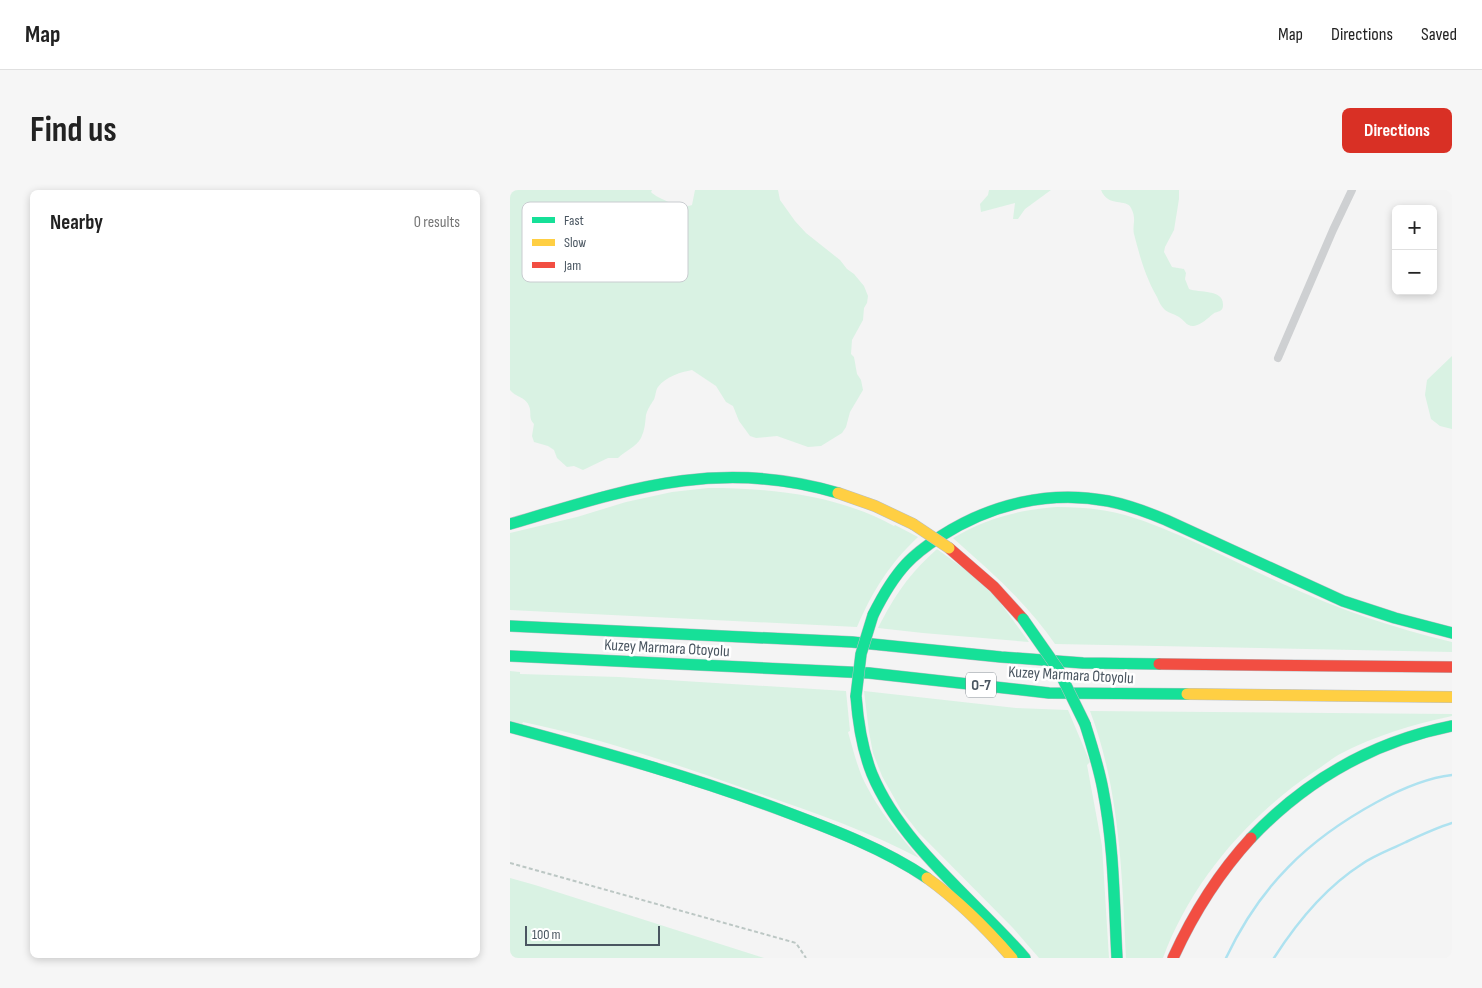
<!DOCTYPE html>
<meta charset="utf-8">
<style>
:root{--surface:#fff;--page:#f6f6f6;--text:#222;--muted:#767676;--line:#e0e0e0;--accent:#d93025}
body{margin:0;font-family:"Sofia Sans Condensed",sans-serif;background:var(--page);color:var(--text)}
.controls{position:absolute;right:15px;top:15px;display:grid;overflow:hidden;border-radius:8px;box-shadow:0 2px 8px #0003}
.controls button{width:45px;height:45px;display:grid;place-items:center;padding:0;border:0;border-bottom:1px solid var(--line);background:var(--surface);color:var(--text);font:25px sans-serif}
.scale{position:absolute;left:15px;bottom:12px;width:135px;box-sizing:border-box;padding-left:5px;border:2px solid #4a5661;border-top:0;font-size:14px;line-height:18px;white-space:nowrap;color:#4a5661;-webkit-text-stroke:4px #fff;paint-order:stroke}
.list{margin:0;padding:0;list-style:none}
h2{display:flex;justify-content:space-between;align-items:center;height:65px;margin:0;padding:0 20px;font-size:21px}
h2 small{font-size:16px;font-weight:400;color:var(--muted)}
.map{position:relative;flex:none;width:942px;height:768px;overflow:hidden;border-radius:8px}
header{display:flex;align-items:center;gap:30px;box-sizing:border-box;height:70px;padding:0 25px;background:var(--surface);border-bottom:1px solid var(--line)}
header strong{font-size:24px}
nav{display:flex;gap:28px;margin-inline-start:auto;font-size:18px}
.intro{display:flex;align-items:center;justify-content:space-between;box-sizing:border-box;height:120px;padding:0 30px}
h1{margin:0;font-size:35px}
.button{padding:12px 22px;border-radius:8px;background:var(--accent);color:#fff;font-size:18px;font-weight:700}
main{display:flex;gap:30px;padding:0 30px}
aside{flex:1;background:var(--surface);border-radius:8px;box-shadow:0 2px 8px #0003}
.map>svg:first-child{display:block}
.green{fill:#d9f2e3}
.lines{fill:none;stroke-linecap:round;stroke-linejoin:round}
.stream{stroke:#aee2f0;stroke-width:2.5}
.fast-casing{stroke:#b9bec3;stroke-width:12}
.slow-casing{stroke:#b9bec3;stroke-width:12}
.jam-casing{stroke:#b9bec3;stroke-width:12}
.path{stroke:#bcc7c4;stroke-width:2;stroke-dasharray:4 2.5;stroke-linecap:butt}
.street{stroke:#ced0d2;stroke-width:8}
.fast{stroke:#16e098;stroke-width:11}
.slow{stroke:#ffcf43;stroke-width:11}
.jam{stroke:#f24e42;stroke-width:11}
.fast-bridge-casing{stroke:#b9bec3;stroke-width:12;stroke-linecap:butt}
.slow-bridge-casing{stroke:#b9bec3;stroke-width:12;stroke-linecap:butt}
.fast-bridge{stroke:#16e098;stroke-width:11}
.slow-bridge{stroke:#ffcf43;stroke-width:11}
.labels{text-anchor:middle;stroke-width:5;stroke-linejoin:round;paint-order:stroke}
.shield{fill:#fff;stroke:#808990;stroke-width:1}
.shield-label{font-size:15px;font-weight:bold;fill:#4a5661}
.street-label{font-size:16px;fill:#4a5661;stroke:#fff}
.key{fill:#fff;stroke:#c9ccd0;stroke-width:1}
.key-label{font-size:14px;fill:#4a5661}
</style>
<header>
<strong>Map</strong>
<nav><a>Map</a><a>Directions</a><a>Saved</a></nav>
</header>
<div class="intro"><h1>Find us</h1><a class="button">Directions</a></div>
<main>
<aside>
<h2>Nearby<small>0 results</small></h2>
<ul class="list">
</ul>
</aside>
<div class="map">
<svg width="942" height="768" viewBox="0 0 942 768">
<rect width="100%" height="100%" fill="#f4f4f4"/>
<path class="green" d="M0,0H142L141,2C148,9 173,19 182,15L185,0H268L270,10L285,31L296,43L330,70L337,79L344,84L354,96L358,106L357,113L354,118L353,130L342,150L341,164L344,167L347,184L351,190L353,200L340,222L336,237L332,243L311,256L298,257L267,246L246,248L240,246L229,231L223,216L216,212L206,196L182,180C171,182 155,187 148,197C145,201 146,207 143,211C140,216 137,220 136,225C135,234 135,239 131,248C126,257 115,261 108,268H98L73,280L64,276L57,277L47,268L44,260L38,256L24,252L22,246L24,234C18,228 22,223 19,216C16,207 5,207 0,200Z
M479,0H541L515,19L508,29H503L505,13L471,22L470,14L478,5Z
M591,0H669V9L664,40L655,57L654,62L662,77L674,79L676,83L675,89L679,99C689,103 713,99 713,114C713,117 713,119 710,121C708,122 705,122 703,124C698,128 691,135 684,136C677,137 674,130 669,127C664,124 659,123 655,120C651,116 649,112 647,107C635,86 630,67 624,44C622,35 627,29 621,18C617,8 598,18 591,0Z
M942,166V239L930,236L921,229L915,205L917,190Z
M198,298C261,298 328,305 384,336L385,335L408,347C380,373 362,402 347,437L0,420V343L67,327L116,312L162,302Z
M547,317C570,317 593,319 615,325C669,341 722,371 773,394C829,419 882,438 942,452V462L545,454C517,413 480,381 443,348C477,328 508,320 547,317Z
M427,359L457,381L486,407L519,452L413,443L368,438C385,405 399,384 427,359Z
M0,481L10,482V484L109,487L336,501L340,541L338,542C343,559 347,577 355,593C369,621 389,645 409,668C354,639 295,619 236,599C163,573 89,548 13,532L12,534L0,531Z
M354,501L506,518L558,520L580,572L577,575L592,656L599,768H529L503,738L409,643L391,620L372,586L363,563L359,542Z
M580,521L942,524V526C904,534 864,546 830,564C821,569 813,576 805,581C738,626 681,692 653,768H616C612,685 610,600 580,521Z
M0,688L25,695L254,768H0Z"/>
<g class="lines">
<path class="stream" d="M716,768C750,696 797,650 867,612C889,600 916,588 942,585
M764,768C787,732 816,697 852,674C865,665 882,659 896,652C911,645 926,638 942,633"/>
<defs>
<path id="fast" d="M0,334C115,300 208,267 328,303
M363,425C372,407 382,389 396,374C406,363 419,354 431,346C481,314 539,300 598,311C618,315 637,322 656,330L833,411L885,428L942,443
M0,436L342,452L491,467L573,473L649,474
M0,466L359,483L539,503L677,504
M346,506C348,533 352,559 362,584C392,656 465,710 515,768
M575,534C582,556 589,578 593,600C604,656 604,712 607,768
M0,537C93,562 186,588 276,622C324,640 374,659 417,688
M741,648C797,589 862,552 942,536"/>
<path id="slow" d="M328,303L365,316L403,334
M677,504L942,507
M417,688C449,711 476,738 502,768"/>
<path id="jam" d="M439,358L484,397L513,429
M649,474L942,477
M663,768C683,724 708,684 741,648"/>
</defs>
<use href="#fast" class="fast-casing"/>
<use href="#slow" class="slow-casing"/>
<use href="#jam" class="jam-casing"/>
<path class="path" d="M0,673L286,753L296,768"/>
<path class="street" d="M768,168L823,40L842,0"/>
<use href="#fast" class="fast"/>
<use href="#slow" class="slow"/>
<use href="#jam" class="jam"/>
<defs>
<path id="fast-bridge" d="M513,429L548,479L575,534
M346,506L351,464L363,425"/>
<path id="slow-bridge" d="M403,334L439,358"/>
</defs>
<use href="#fast-bridge" class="fast-bridge-casing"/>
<use href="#slow-bridge" class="slow-bridge-casing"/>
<use href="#fast-bridge" class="fast-bridge"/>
<use href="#slow-bridge" class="slow-bridge"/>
</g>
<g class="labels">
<rect class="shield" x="456" y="482.5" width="30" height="25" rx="4"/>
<g class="shield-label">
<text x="471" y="500">O-7</text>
</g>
<g class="street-label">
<text transform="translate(157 457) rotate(3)" y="6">Kuzey Marmara Otoyolu</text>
<text transform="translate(561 484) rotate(3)" y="6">Kuzey Marmara Otoyolu</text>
</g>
</g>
<rect x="12" y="12" width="166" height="80" rx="8" class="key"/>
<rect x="22" y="27" width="23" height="6" fill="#16e098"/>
<rect x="22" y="49" width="23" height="7" fill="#ffcf43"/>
<rect x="22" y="72" width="23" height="6" fill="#f24e42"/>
<g class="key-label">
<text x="54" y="35">Fast</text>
<text x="54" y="57">Slow</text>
<text x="54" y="80">Jam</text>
</g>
</svg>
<div class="controls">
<button>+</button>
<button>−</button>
</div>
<div class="scale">100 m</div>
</div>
</main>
